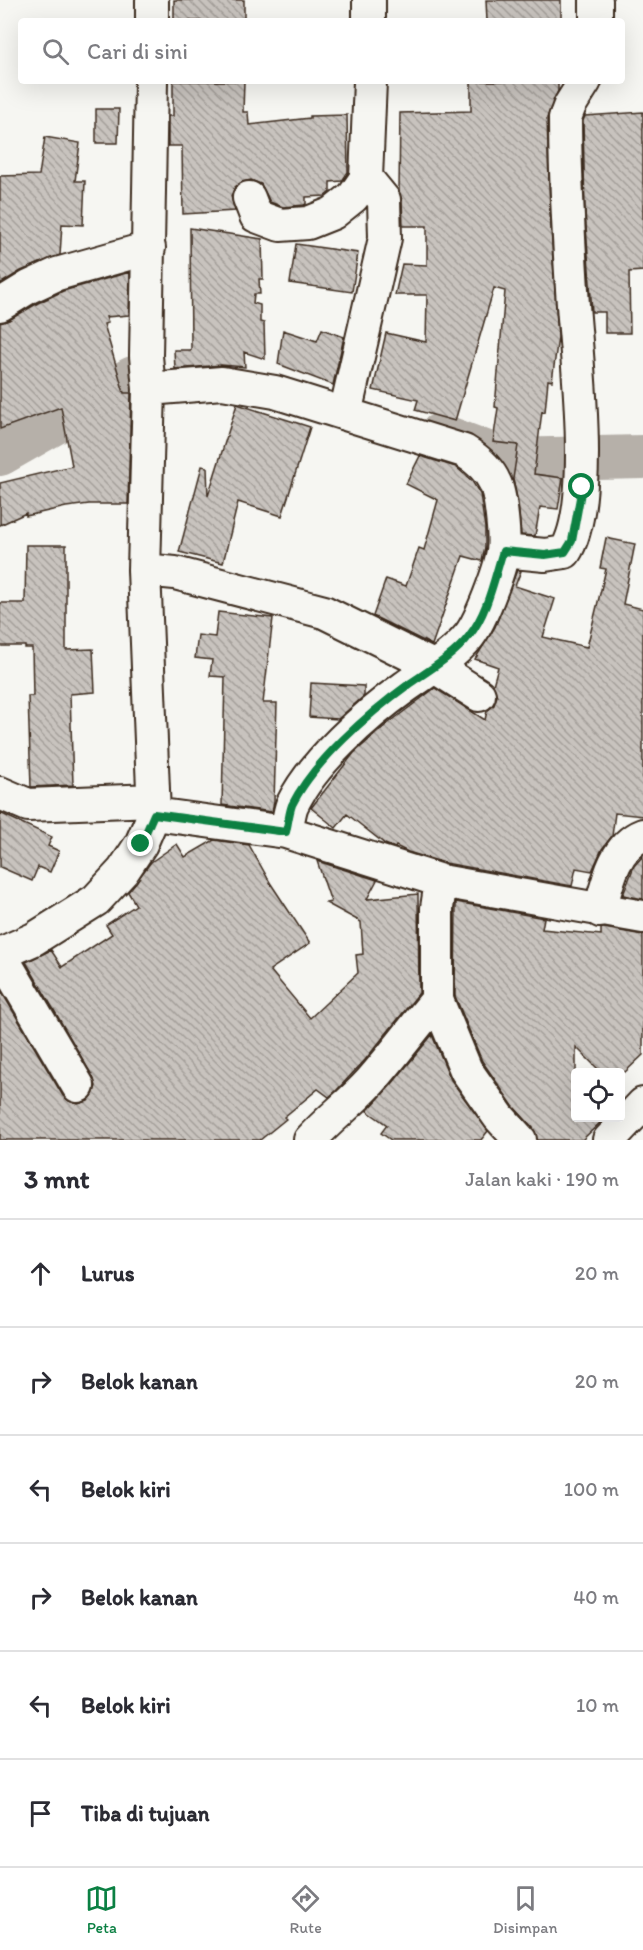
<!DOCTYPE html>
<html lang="id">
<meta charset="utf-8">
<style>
:root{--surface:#fff;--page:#f2f2f3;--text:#2b2b33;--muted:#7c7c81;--line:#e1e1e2;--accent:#0b8043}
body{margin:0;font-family:Itim,sans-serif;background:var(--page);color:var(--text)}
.controls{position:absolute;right:18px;bottom:18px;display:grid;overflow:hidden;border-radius:6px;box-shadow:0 6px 24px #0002}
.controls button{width:54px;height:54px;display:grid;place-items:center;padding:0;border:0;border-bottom:2px solid var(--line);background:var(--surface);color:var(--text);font:30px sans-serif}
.stop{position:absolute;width:18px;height:18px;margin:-14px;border:4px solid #0b8043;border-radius:50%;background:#fff}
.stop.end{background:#0b8043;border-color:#fff;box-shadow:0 2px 6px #0008}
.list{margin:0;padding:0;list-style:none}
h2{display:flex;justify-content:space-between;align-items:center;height:78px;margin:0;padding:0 24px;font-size:26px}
h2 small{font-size:20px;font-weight:400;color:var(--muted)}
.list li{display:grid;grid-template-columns:39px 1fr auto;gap:18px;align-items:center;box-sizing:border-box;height:108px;padding:0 24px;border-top:2px solid var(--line)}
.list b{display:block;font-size:22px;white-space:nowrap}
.list em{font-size:20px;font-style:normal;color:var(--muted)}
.icon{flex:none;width:33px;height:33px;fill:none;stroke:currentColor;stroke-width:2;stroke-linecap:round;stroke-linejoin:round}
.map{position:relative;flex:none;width:643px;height:1140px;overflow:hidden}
.search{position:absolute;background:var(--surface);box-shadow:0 6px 24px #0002;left:18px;right:18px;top:18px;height:66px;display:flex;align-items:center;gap:15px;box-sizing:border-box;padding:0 21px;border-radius:6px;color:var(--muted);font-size:22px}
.sheet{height:726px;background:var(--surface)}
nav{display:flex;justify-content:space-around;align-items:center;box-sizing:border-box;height:84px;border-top:2px solid var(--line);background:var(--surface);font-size:16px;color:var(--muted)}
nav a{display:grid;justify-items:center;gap:3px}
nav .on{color:var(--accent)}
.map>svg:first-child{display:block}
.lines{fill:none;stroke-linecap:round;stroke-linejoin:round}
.river{stroke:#b6b0a9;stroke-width:44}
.building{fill:url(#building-back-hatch);stroke:#3b2a1e;stroke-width:1.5}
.minor-casing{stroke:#3b2a1e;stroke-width:36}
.minor{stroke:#f6f6f2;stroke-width:32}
.route{stroke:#0b8043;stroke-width:8}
</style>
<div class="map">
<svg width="643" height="1140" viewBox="0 0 643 1140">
<defs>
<pattern id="building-back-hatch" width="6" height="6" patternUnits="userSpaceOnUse" patternTransform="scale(1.5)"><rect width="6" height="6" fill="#c8c3be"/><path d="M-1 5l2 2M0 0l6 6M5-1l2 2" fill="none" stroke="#a49f9a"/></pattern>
</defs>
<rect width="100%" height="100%" fill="#f6f6f2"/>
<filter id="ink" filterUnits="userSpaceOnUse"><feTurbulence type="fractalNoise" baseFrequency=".0167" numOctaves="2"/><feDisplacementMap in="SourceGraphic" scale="12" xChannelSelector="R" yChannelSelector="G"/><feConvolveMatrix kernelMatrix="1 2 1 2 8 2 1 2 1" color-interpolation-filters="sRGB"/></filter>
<g filter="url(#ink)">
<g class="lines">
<path class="river" d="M440,435L506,460L643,457
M0,454L133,378"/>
</g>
<path class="building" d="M174,0H244V21H174Z
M486,0H561V21H487Z
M173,81H244L243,112H248L249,125L310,118V116L347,115L348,172L342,181L330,182V192L325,196L306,197V204L304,205L283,207L270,202L261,184L251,180L242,182L235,187L231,196L235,211L183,214L182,146H168V116H173Z
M471,81H558V91L547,118L550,212L558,337L552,381L548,380L545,412L542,411L534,474L563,478L558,509L540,507L535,536L521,535L518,503L513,479L518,445L493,442L498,408L495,407L505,291L494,288L455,421L415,410L418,400L373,390L386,333L426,342L427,295H395L402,264L427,265V226H403L402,200L399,192L400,113L471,111Z
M96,109H119L118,143H96Z
M643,112V271L629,272L630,333H605V312H592L585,211L583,121L585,116Z
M45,137L80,143L75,181H85L83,225L62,224L60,255L21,271L0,284V176L39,175Z
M190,228L262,239L263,279H259L260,294H254L253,303L260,305V322L264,323L265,359L244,352L245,367L221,365L175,369L174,350H191Z
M296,244L358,253L352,292L290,283Z
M130,272L129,315L106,317L108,323L104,324L124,393H131L128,504H89L66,507L26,516V513L0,525V483L72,466L61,407L0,429V323L9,320L38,303L63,291Z
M322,329L344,337L333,385L278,364L283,330L317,341Z
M237,404L310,427L282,516L238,502L223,563L179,552L202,466L207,467L208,496Z
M420,456L456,467L472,481L480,494L485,528V548L482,561L463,556L432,645L373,616L386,579L406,586L419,548L424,550L438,500L406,484Z
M606,538L635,544L623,604L643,609V816L615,813L612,836L602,849L592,871L576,868L572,886L445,863L408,852L396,846L395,848L385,844L347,814L336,828L311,808L354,753L386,725L435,688L485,720L487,711L494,705L497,696L493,685L498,667L475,659L495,627L517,570L521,571L515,586L555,599L543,637L587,647L606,569L600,568Z
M26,545H66V650L93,649L95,692L70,694L73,785L31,787L28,696H33L32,648H25V646H0V603H25Z
M218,612L273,618L263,703H277L274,801L272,812L222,805L225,677L210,676L212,660L195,658L198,635L215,637Z
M311,683L364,686V696L338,719L309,717Z
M0,813L52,837L48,846L59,851L50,872L38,867L32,881L0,867Z
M214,840L249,845L271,884L310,943L270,970L310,1018L358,973L356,955L363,954L361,922L326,903L331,902L317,861L377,880L367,899L418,894L419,993L365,1060L336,1091L329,1097L318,1089L284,1117L286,1119L260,1140H0V989L63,1096L69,1101L78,1104L88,1101L93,1095L96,1086L93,1077L26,962L51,950L62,967L112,934L106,925L136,905L128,892L151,862L177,844L185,857Z
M643,856V899L623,895L634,866Z
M456,902L544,918L542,929L601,935V928H604L643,935V1055L625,1072H601L576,1047V1118H605L582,1140H537L533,1128L513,1106L482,1061L455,996Z
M432,1035L451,1080L488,1131L481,1140H391L381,1133L387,1125L367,1111L392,1084Z"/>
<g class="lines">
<defs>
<path id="minor" d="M369,0V21
M596,0V21
M152,21V0
M249,198L256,216L280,225L308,223L333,213L353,197L366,178L370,81
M0,305L29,287L57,274L149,248
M149,389L222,383L275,392L464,451C477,459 489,469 495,483C501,495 505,538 503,551C500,570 481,621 469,636C453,656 426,672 405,687C367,714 312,763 292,805C289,813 288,824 286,832
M345,414L385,238L384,200L366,178
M503,551L545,555L565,552C595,506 577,362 573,305C569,243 565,180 565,118L570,105L585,81
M144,570L175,573L324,612L435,667L479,695
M0,793L28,805L153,800
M154,814L286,832L441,881L437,908V1000L466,1070L499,1117L520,1140
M441,881L643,917
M600,911C607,884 614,846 643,835
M78,1086L0,954L34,939L96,900L123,871L141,844L154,814L144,570L149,389L146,356L151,81
M310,1140C329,1119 351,1103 370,1082C393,1056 414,1027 437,1000
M609,1140L643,1104"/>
</defs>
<use href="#minor" class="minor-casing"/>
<use href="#minor" class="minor"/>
</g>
</g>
<g class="lines" filter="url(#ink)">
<path class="route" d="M141,844L154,814L286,832C288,824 289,813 292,805C314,761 369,713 409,684C428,671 455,655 469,636C488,612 494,579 503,551L545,555L565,552L572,541L582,487"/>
</g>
</svg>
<div class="controls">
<button><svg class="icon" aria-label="locate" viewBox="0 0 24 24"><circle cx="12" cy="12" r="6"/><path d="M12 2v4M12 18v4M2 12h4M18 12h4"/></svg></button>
</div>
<div class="stop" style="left:582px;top:487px"></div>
<div class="stop end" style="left:141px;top:844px"></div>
<div class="search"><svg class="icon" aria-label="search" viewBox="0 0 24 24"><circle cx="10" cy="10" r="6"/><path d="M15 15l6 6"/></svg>Cari di sini</div>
</div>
<section class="sheet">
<h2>3 mnt<small>Jalan kaki · 190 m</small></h2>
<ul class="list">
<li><svg class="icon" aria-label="ahead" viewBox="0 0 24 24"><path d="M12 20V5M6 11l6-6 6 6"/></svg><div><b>Lurus</b></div><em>20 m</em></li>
<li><svg class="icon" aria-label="right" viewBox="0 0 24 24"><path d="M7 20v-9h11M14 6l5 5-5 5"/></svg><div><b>Belok kanan</b></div><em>20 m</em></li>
<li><svg class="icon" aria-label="left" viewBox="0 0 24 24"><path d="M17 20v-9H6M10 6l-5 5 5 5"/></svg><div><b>Belok kiri</b></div><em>100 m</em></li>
<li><svg class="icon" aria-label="right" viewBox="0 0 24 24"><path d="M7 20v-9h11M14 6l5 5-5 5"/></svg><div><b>Belok kanan</b></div><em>40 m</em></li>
<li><svg class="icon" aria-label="left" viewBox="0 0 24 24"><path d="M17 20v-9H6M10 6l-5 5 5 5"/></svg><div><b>Belok kiri</b></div><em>10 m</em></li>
<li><svg class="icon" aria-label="arrive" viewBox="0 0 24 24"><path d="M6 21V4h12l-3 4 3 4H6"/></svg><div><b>Tiba di tujuan</b></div></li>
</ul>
</section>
<nav>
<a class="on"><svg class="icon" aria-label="map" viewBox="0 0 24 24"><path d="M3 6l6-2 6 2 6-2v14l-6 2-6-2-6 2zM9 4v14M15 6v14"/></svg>Peta</a>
<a><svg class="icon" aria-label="directions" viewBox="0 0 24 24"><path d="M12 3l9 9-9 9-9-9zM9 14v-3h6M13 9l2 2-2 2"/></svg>Rute</a>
<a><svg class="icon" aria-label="saved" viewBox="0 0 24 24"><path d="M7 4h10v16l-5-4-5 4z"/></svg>Disimpan</a>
</nav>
